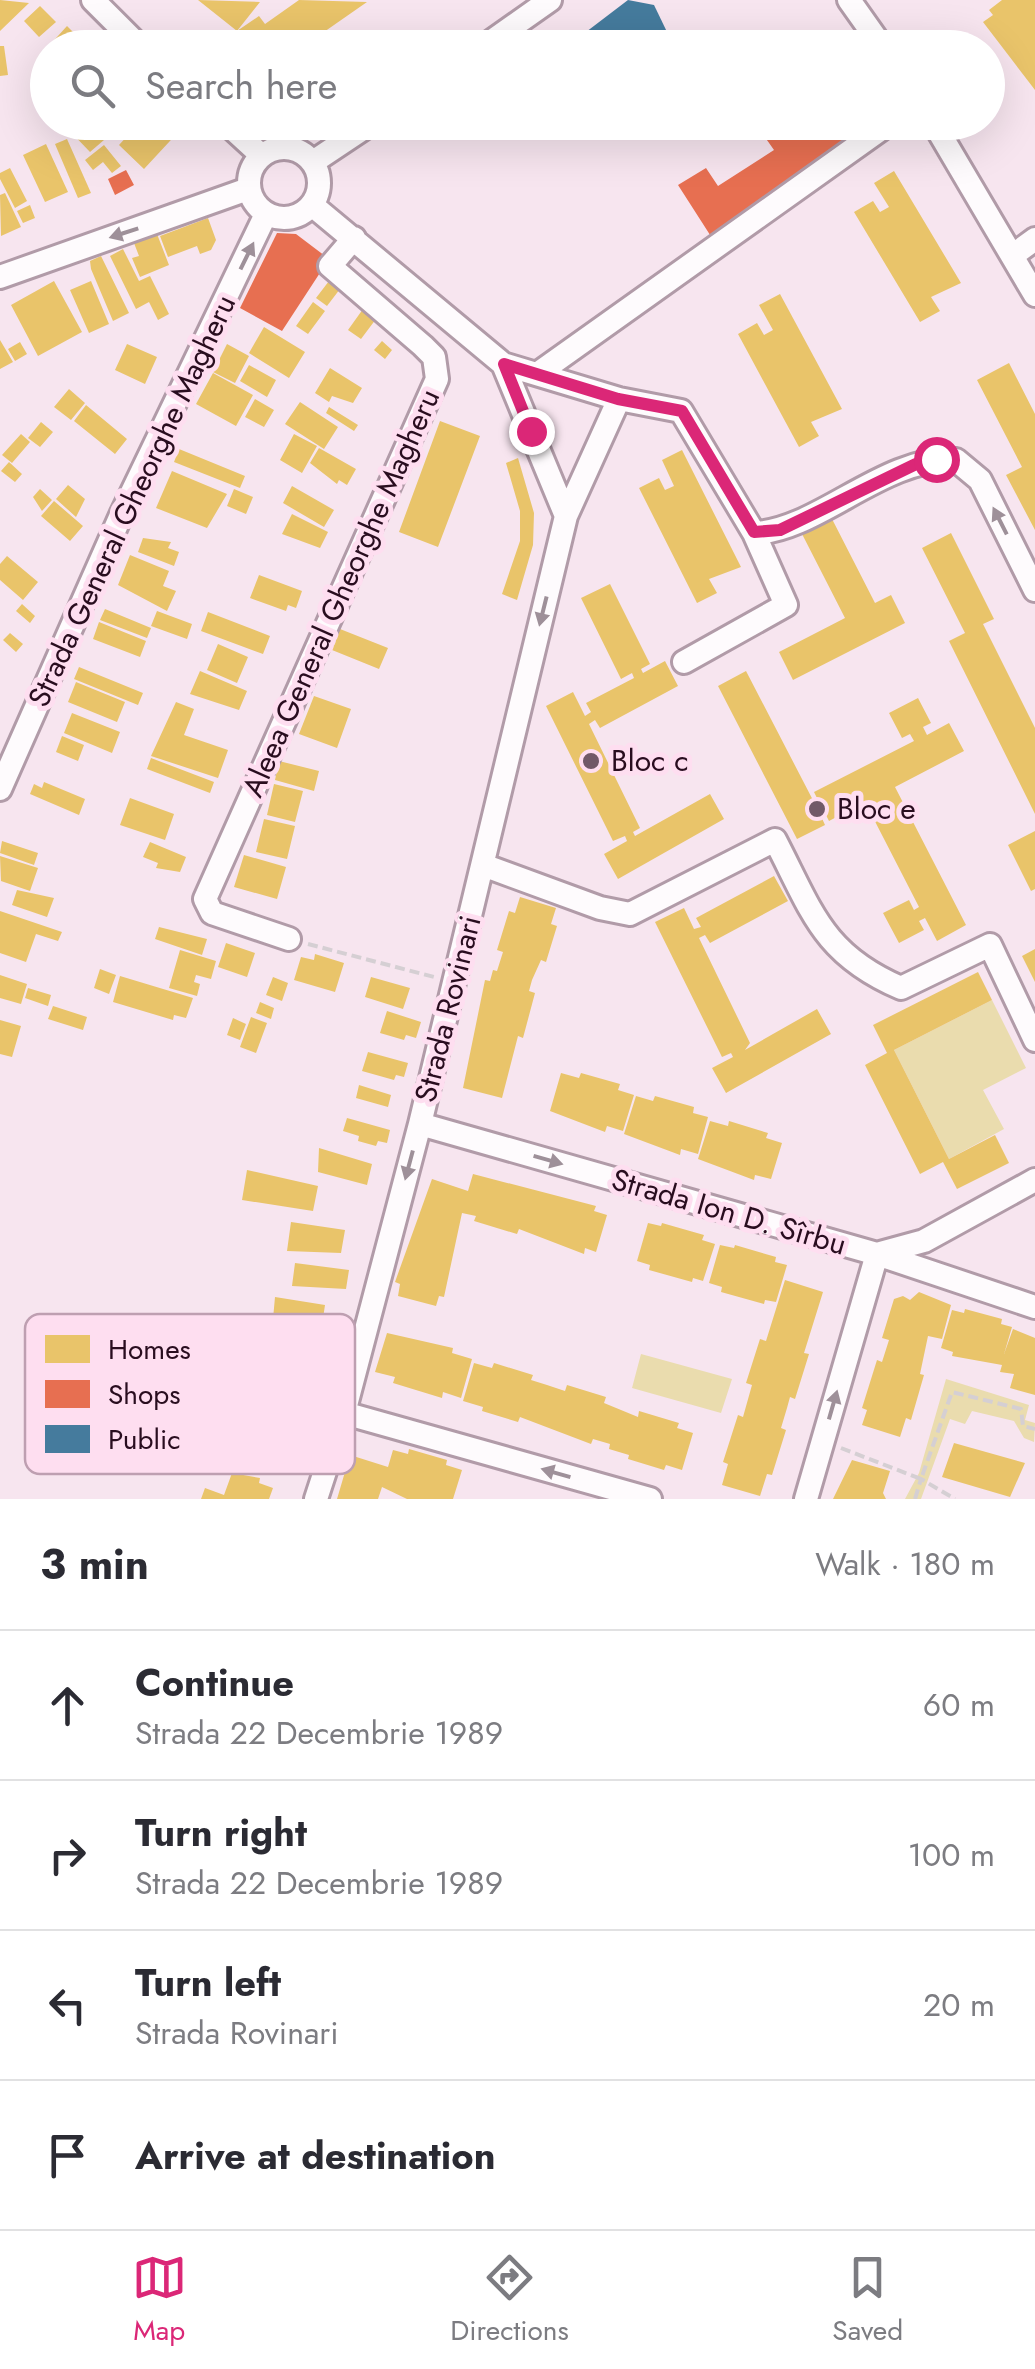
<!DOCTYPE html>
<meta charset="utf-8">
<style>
:root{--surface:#fff;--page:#f2f2f3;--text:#2b2b33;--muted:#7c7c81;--line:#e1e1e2;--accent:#db2777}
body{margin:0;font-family:Jost,sans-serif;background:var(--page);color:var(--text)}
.stop{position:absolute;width:30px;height:30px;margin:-22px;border:8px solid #db2777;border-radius:50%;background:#fff}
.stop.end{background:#db2777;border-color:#fff;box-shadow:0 2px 10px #0008}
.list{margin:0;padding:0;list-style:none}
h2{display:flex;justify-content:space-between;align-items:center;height:130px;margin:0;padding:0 40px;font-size:42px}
h2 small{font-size:32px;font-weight:400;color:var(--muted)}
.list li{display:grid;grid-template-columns:65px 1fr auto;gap:30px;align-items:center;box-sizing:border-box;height:150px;padding:0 40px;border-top:2px solid var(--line)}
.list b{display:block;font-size:38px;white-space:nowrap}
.list p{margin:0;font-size:32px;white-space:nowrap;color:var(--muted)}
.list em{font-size:32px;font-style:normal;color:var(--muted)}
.icon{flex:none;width:55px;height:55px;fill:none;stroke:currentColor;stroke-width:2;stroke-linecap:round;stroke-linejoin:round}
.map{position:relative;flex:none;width:1035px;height:1499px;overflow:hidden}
.search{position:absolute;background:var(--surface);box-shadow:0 10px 40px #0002;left:30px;right:30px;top:30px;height:110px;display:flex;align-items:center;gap:25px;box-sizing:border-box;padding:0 35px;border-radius:55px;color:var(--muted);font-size:38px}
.sheet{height:730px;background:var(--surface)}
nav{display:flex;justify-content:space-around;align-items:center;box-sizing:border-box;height:140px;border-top:2px solid var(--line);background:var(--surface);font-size:28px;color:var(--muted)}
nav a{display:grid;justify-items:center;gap:5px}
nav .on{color:var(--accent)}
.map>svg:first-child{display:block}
.green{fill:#eadcae}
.homes{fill:#e9c46a}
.shops{fill:#e76f51}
.public{fill:#457b9d}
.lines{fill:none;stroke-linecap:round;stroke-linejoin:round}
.minor-casing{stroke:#b19ba8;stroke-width:28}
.path{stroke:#d5cfd3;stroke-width:4;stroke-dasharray:10 5;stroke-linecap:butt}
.minor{stroke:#fefbfd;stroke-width:22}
.oneway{fill:#9e9099}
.route{stroke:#db2777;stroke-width:12}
.poi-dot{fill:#715968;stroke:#fedef0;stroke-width:4}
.labels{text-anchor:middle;stroke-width:10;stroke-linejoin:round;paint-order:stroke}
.street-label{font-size:30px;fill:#290d1f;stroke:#fedef0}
.poi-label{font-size:30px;fill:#290d1f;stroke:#fedef0;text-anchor:start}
.key{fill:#fedef0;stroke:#be9fb1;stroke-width:2.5}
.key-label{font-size:28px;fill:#290d1f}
</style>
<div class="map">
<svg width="1035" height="1499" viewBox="0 0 1035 1499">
<rect width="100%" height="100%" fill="#f7e5ef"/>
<path class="green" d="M992,1000L1026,1068L983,1090L1004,1129L949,1159L894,1050Z
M641,1354L732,1379L721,1413L632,1388Z
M946,1379L1029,1405L1025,1420L1035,1423L1034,1442L1024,1438L1014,1421L972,1411L965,1424L950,1419L921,1499H905L919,1473Z"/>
<path class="homes" d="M0,0L29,3L0,31Z
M198,0L260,2L237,31L259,16L265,24L299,0L367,2L301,48H248L237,31Z
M1002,0H1035V90L983,22L993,15L989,10Z
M40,6L56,22L39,37L24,21Z
M67,26L89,48H47Z
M0,46H4L8,75L0,76Z
M73,122H88L104,140L90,152L67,128Z
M140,122H176L182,128L144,169L119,145Z
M67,139L91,193L78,198L55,144Z
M46,144L68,192L45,202L23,155Z
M104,145L121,166L112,173L103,162L93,170L85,160Z
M10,168L27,201L15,208L0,179V173Z
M894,171L961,283L931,297L940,311L920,322L854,212L873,201L880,212L889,207L874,183Z
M5,193L21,227L1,236L0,195Z
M30,205L35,218L23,223L17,211Z
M208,218L216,240L211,250L200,254L197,246L168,257L160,236Z
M157,234L169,265L140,277L132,258L139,256L134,243Z
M123,249L139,281L150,276L169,314L158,320L149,302L136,309L110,256Z
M101,256L129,313L113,321L91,269L90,261Z
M54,281L82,332L38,356L11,305Z
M91,281L109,324L89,333L70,290Z
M329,281L340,289L327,306L316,298Z
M780,294L842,409L811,422L819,436L799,447L738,334L757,323L764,335L773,330L759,305Z
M313,302L325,311L308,334L296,326Z
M363,309L376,319L361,339L348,330Z
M264,327L305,352L289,378L249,353Z
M0,340L13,362L0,369Z
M382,341L392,350L385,359L374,350Z
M20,342L27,354L15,361L8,349Z
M127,344L157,357L145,384L115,370Z
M227,344L249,356L235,383L213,372Z
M1009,363L1035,414V530L1006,475L1022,467L977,380Z
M249,365L276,380L267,397L240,381Z
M330,368L362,388L353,403L332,396L329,402L315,393Z
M213,373L253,395L236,426L196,404Z
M69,389L85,403L71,420L54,407Z
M255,399L274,410L264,427L245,417Z
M300,402L338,427L324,449L285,424Z
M86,405L127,439L115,454L74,421Z
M329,407L358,425L354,431L326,413Z
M440,421L480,436L438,547L399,532Z
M41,422L53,432L40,447L28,438Z
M21,434L30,442L12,463L2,455Z
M294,434L317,446L302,473L280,460Z
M319,448L356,469L347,485L339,480L337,484L310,463Z
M179,449L245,476L240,488L174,462Z
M682,450L741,567L709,579L717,593L697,603L639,488L659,478L665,490L674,486L662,460Z
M518,458L534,513L533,545L517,600L502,594L520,541V511L506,463Z
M9,462L22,474L15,482L1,471Z
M172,471L227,494L207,528L156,508Z
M68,485L85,499L76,517L56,499Z
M292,486L334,510L324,527L283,503Z
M40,489L52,500L42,511L33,497Z
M234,489L253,497L246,514L227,506Z
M54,501L83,526L70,541L41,516Z
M292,514L328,532L320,548L282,534Z
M831,517L875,603L891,595L905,623L793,680L779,652L845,618L801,532Z
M951,533L994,619L983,624L1035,728V814L949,641L965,633L922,548Z
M143,538L171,542L168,548L179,552L174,566L138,552Z
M130,555L169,571L163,586L176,591L167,611L118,585Z
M7,556L38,582L23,600L0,580V564Z
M259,575L302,591L296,608L288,605L286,611L250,598Z
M610,584L650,664L641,669L643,673L665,661L678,686L600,728L595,720L589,724L640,828L633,832L635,836L710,794L724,819L618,879L604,854L627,841L625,836L613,841L546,706L573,692L585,716L591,712L586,703L634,678L632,673L621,679L581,598Z
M22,604L35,616L30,623L16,611Z
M105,609L151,628L147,638L100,620Z
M157,611L192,624L187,639L151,626Z
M208,612L270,636L263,654L201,631Z
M99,622L146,641L140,657L93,639Z
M340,629L388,648L379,669L332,650Z
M10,633L23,644L16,652L3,640Z
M218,644L248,657L237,683L207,670Z
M79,667L143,693L138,705L74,679Z
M200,671L247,691L239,710L190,694Z
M746,671L816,806L820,804L814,792L914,741L910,734L902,738L889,713L918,698L931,723L923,727L927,735L949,723L964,751L895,787L966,925L937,941L925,918L919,921L924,930L899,943L883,913L909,900L914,910L919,907L865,802L829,821L824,811L820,814L825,825L797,839L718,686Z
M76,682L125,702L117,722L68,702Z
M314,696L351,709L337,748L299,734Z
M176,702L194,709L184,735L228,750L218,778L151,756Z
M72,713L120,732L112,753L64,733Z
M62,736L84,745L78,761L56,752Z
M151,758L214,782L210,793L147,769Z
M279,761L319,771L314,791L275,780Z
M44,782L85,799L79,815L30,794L34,784L42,788Z
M274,784L303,791L295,822L267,815Z
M130,798L174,814L165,840L120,825Z
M264,819L295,826L287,859L256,852Z
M1035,831V889L1031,891L1008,845Z
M2,841L38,853L34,865L0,853Z
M150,842L186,857L180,872L156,868L158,863L143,857Z
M244,855L286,867L277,899L234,887Z
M0,856L38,868L30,891L1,881Z
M774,876L788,901L710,943L705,935L699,938L750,1043L745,1050L817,1009L831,1034L726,1093L712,1068L733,1057L731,1053L722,1057L655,922L684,908L694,929L701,927L696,918Z
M17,890L54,898L47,917L12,905Z
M520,897L556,908L551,924L557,926L546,962L541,960L532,980L529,991L535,993L523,1038L518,1036L502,1098L463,1088L485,980L490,981L493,970L497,971L503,952L497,950L509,911L515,913Z
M0,911L62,932L58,941L36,934L26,962L0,953Z
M159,927L207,939L202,955L155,939Z
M226,943L255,953L247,977L218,967Z
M1035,949V982L1022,956Z
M180,950L216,961L211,979L196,975L194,982L200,984L197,996L169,988Z
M315,954L344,963L335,992L294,980L301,957L314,960Z
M100,969L116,975L109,994L94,988Z
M978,972L992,1000L894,1050L949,1159L995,1135L1009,1163L957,1189L943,1162L920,1174L865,1065L887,1053L873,1025Z
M0,975L27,984L21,1004L0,998Z
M120,976L193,998L186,1018L174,1015L173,1020L113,1002Z
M273,977L288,983L282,1001L266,995Z
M371,977L410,988L403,1009L365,997Z
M28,988L51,995L48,1006L25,998Z
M260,1002L274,1008L271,1019L256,1013Z
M53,1006L87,1017L83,1030L48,1019Z
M387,1011L421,1022L416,1038L406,1035L404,1040L380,1033Z
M251,1017L267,1023L256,1053L240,1047Z
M233,1018L246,1024L240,1040L227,1035Z
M0,1020L21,1026L12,1057L0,1054Z
M368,1052L408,1063L404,1077L396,1075L394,1080L362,1071Z
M561,1073L579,1078L581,1073L620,1084L618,1090L634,1095L623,1131L607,1126L605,1132L550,1111Z
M359,1085L391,1095L388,1107L356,1098Z
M636,1096L653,1101L655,1096L694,1107L693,1113L708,1117L698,1154L681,1149L680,1155L624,1134Z
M347,1118L390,1130L387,1143L378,1141L376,1146L358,1141L359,1136L343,1131Z
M710,1121L728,1126L729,1121L768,1133L766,1138L782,1143L771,1179L755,1175L754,1180L698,1159Z
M319,1148L372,1164L367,1185L318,1172Z
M247,1170L318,1186L313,1211L242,1200Z
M473,1174L596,1206L594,1211L607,1215L596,1252L585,1248L584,1254L519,1229L517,1234L474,1221L476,1216L462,1213L444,1297L439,1296L436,1306L398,1296L400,1284L395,1282L432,1179L468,1191Z
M291,1222L345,1230L341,1253L287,1251Z
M648,1223L661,1226L662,1223L704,1235L702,1240L715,1244L703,1281L693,1278L692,1282L649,1270L650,1265L637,1261Z
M720,1245L734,1248L735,1245L776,1257L775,1262L787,1265L776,1302L765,1300L764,1304L721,1292L722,1287L709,1283Z
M295,1263L349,1270L346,1289L292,1286Z
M785,1280L823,1292L804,1353L809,1354L795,1399L790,1397L787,1408L781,1428L786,1430L772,1475L767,1474L760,1496L722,1485L728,1464L723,1462L738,1415L743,1417L752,1385L746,1383L760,1339L766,1341Z
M919,1292L951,1305L942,1339L928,1336L920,1374L924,1375L911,1420L906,1418L900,1437L862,1425L867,1410L862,1408L877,1360L882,1362L889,1340L882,1338L894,1299L903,1296L910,1300Z
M275,1297L325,1305L322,1325L273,1319Z
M965,1309L1002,1319L1001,1324L1012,1327L1004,1354L1013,1329L1035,1338V1395L1010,1388L1014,1374L1000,1372L1002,1365L952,1356L953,1352L941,1348L952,1310L964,1313Z
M387,1333L453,1348L452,1353L472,1359L461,1398L443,1392L442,1398L393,1383L395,1377L375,1372Z
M474,1363L492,1368L494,1363L533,1375L531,1380L547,1385L565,1391L567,1385L606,1397L604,1403L638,1417L639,1411L679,1423L677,1428L693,1433L682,1470L666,1465L664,1470L628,1459L629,1455L609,1449L610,1444L593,1439L591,1444L520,1417L518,1422L482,1411L483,1407L463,1401Z
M954,1443L1025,1463L1010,1497L942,1477Z
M409,1449L447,1460L446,1465L462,1470L453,1499H407L382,1487L378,1499H337L350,1455L388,1467L393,1450L408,1454Z
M852,1460L890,1471L883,1493L886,1499H833Z
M232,1473L260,1478L259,1483L273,1488L269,1499H201L205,1488L224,1495Z"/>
<path class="shops" d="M106,122H132L118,135Z
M805,122H881L712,238L678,185L706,168L718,186L774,150L762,133L776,124L785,138Z
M126,170L134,185L115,195L108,179Z
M277,233L296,234L329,259L282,331L240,308Z"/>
<path class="public" d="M628,0L654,5L668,34L650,48H565Z"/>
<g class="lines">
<defs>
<path id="minor" d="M93,0L141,48
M849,0L883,48
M482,48L550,0
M225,122L261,155
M933,122L1035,295
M249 183a35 35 0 1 1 70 0a35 35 0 1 1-70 0Z
M313,162L373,122
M312,205L503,364L566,516
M1012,256L1035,239
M0,277L248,189
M503,364L619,399L681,411L754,533C818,531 883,456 956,460L980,480L1035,590
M540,372L891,122
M684,662L786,605L754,533
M0,789L122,513L266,214
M483,865L600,908L630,914L775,840C812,911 822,954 901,988L990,945L1035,1040
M289,939L212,913L205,899L437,379L434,357L423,346L330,266L354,238
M420,1124L877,1254L1035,1307
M880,1253L924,1241L1035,1180
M344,1413L650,1499
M316,1499L344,1413L420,1124L566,516L619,399
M806,1499L877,1254"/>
</defs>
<use href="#minor" class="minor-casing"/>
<path class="path" d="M308,944L434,977
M841,1448L921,1479L952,1392L1021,1409L1023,1426L1035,1429
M915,1499L921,1479L955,1499"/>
<use href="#minor" class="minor"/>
</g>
<defs><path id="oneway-solid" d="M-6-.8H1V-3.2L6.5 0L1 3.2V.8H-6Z" transform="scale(2.5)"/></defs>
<g class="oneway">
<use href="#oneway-solid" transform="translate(124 233) rotate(162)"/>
<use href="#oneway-solid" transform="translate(247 256) rotate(-64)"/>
<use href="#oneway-solid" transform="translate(1000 521) rotate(-117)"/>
<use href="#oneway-solid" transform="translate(543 611) rotate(104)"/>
<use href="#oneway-solid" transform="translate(548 1160) rotate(16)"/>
<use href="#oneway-solid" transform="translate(409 1165) rotate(105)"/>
<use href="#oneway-solid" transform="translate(833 1405) rotate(-74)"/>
<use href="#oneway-solid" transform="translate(556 1473) rotate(-164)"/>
</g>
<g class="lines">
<path class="route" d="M531,431L504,364L618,399L682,411L754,532L780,530L916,464L936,459"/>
</g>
<g class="poi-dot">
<circle cx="591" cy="761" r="10"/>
<circle cx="817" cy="809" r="10"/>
</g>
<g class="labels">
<g class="street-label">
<text transform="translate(132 501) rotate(-65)" y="10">Strada General Gheorghe Magheru</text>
<text transform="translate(341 593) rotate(-66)" y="10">Aleea General Gheorghe Magheru</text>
<text transform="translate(448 1009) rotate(-76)" y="10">Strada Rovinari</text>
<text transform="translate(729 1212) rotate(16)" y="10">Strada Ion D. Sîrbu</text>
</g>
<g class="poi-label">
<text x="611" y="771">Bloc c</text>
<text x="837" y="819">Bloc e</text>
</g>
</g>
<rect x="25" y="1314" width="330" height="160" rx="15" class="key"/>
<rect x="45" y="1335" width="45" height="28" fill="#e9c46a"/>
<rect x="45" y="1380" width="45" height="28" fill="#e76f51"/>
<rect x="45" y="1425" width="45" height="28" fill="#457b9d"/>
<g class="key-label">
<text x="108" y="1359">Homes</text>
<text x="108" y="1404">Shops</text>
<text x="108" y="1449">Public</text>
</g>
</svg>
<div class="stop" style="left:936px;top:459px"></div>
<div class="stop end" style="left:531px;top:431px"></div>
<div class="search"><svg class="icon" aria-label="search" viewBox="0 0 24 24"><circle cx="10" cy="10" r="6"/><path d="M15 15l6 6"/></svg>Search here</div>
</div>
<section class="sheet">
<h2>3 min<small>Walk · 180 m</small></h2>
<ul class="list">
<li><svg class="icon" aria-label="ahead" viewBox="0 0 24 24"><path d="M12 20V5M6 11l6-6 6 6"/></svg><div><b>Continue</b><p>Strada 22 Decembrie 1989</p></div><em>60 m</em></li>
<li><svg class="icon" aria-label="right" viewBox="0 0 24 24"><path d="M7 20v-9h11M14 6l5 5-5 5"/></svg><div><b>Turn right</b><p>Strada 22 Decembrie 1989</p></div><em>100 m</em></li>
<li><svg class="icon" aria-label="left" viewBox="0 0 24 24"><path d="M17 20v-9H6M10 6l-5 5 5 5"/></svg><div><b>Turn left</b><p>Strada Rovinari</p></div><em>20 m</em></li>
<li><svg class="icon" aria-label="arrive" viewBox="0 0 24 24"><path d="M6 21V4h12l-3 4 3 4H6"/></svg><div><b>Arrive at destination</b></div></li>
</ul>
</section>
<nav>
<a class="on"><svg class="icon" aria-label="map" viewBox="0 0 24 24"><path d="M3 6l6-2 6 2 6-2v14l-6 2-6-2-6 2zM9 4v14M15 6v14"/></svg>Map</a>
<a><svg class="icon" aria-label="directions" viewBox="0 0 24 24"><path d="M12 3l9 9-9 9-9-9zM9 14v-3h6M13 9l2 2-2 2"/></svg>Directions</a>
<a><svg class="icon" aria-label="saved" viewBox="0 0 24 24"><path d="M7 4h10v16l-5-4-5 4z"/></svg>Saved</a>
</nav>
